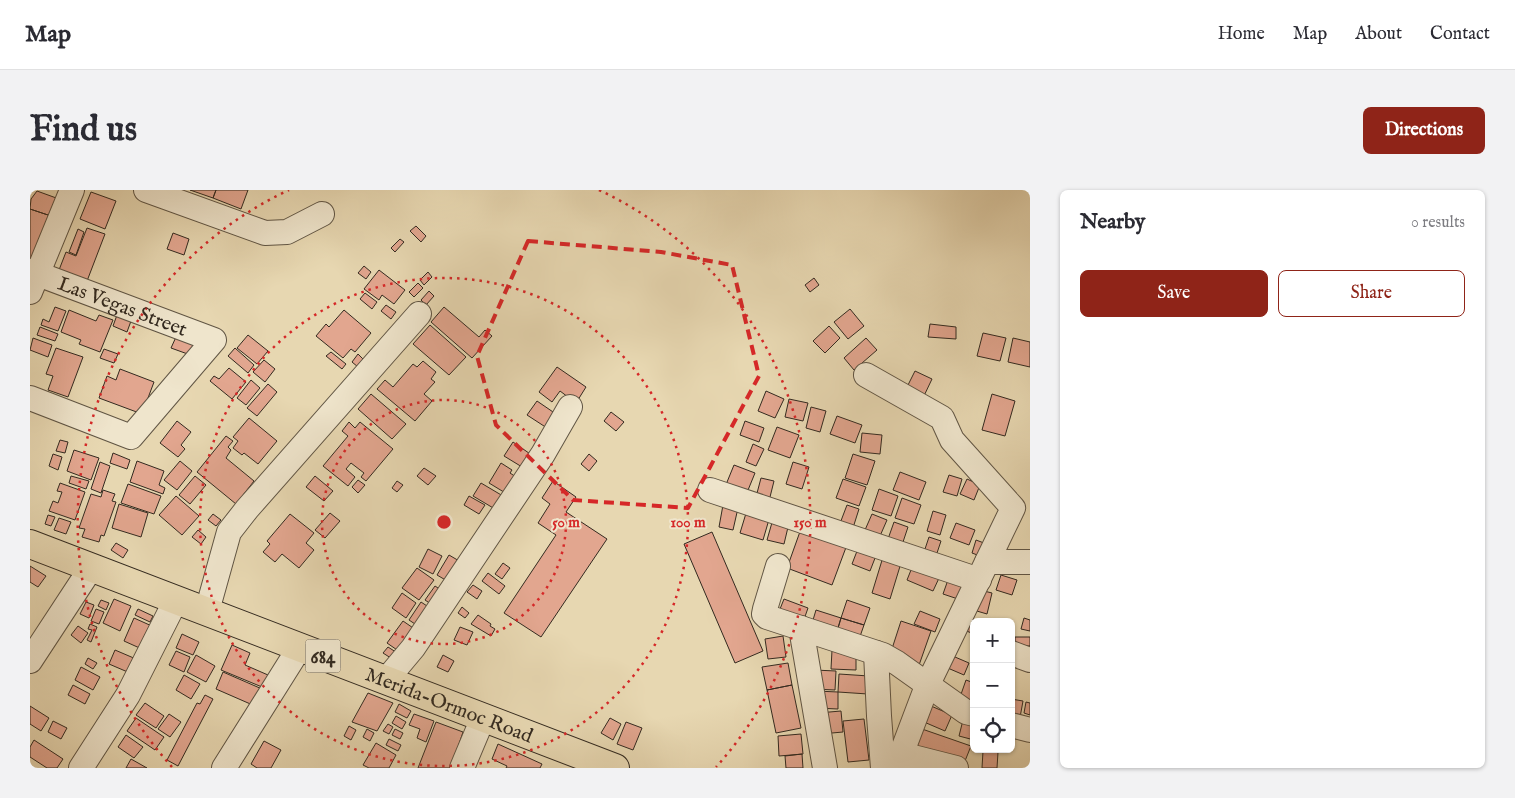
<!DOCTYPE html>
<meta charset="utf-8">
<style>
:root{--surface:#fff;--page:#f2f2f3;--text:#2b2b33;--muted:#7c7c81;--line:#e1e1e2;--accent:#8f2418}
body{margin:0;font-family:"IM FELL English",serif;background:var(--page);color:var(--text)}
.controls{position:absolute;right:15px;bottom:15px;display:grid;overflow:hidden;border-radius:8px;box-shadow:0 1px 4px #0004}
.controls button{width:45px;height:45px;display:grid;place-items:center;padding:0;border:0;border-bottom:1px solid var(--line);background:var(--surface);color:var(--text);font:25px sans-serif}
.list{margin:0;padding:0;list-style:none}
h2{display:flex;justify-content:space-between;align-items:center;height:65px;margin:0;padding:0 20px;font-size:21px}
h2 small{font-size:16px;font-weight:400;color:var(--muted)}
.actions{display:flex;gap:10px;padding:15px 20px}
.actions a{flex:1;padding:11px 0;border:1px solid var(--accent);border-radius:8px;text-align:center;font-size:18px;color:var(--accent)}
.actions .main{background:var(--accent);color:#fff}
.icon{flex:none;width:28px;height:28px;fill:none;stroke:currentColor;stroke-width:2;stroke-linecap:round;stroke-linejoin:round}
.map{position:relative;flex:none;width:1000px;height:578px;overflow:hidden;border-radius:8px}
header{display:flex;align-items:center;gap:30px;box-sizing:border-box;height:70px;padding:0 25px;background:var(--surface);border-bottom:1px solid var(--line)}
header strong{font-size:24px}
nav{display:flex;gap:28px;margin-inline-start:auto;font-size:18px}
.intro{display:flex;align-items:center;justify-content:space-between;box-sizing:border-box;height:120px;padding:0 30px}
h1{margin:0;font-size:35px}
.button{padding:12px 22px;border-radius:8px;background:var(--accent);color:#fff;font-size:18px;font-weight:700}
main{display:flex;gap:30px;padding:0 30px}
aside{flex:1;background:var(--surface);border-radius:8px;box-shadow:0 1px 4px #0004}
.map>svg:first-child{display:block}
.building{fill:#e2a68f;stroke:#332a20}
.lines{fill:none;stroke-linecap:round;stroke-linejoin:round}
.minor-casing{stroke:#605544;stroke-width:26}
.highway-casing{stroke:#332a20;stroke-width:30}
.minor{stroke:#efe5cc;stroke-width:24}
.highway{stroke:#e7d7b1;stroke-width:28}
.marked{fill:none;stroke:#d62828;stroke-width:4;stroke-dasharray:10 6;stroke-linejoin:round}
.ring{fill:none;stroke:#d62828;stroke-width:2.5;stroke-dasharray:2.5 5}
.labels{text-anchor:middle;stroke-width:4;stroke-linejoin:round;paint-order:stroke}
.shield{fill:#efe5cc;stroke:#6b6254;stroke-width:1}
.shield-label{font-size:19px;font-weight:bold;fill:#332a20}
.street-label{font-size:20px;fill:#332a20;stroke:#efe5cc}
.centre{fill:#d62828;stroke:#efe5cc;stroke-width:2.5}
.ring-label{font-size:15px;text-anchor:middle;font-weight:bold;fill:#d62828;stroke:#efe5cc;stroke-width:4;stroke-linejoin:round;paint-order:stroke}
</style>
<header>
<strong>Map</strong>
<nav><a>Home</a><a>Map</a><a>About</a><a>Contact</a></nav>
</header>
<div class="intro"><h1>Find us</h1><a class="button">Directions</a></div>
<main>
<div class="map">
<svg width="1000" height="578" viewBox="0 0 1000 578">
<rect width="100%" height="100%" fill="#e7d7b1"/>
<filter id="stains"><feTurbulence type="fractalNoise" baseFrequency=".004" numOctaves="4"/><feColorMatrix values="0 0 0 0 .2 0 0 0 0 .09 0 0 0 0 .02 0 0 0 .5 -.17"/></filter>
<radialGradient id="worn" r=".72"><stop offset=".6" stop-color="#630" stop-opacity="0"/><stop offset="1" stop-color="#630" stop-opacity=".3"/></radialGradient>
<path class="building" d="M160,0H186L183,8Z
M186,0H218L211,19L183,8Z
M7,1L29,9L21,26L0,19L1,9Z
M61,2L86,11L75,39L50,29Z
M0,19L21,26L5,70L0,68Z
M386,36L396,46L391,52L380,41Z
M57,38L75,44L57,91L29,80L36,62L46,66Z
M48,39L54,42L46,65L39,62Z
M143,43L159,49L154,65L137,59Z
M370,49L374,52L365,62L361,58Z
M334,76L341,82L336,89L328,83Z
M349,80L375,100L364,114L352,105L349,110L334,99Z
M398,82L402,87L394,95L390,90Z
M784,88L789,95L780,102L775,95Z
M388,93L393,98L384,107L379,102Z
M399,101L404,106L396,115L391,110Z
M335,103L347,112L342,119L330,109Z
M356,115L366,122L361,129L351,121Z
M25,117L36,121L28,141L11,135L13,129L19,132Z
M414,117L449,147L455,140L462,146L442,168L401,132Z
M820,119L834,136L818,149L804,132Z
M39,120L66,131L69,125L83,130L70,162L49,154L51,150L31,142Z
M314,120L341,143L325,162L321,159L313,168L286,146L296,134L299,137Z
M87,125L101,131L97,142L83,136Z
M900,134L926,137V149L898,147Z
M400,135L436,167L419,185L383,154Z
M799,136L810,148L795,163L783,151Z
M10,137L28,144L25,151L7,145Z
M953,143L976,148L970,171L947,166Z
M218,145L238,161L227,174L207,158Z
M146,147L170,156L166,167L141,158Z
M3,148L22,155L18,167L0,160Z
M836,148L847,160L824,180L814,168Z
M983,148L1000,152V177L978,172Z
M26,158L53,167L38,207L18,200L23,186L16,184Z
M205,158L224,175L218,183L198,166Z
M74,159L88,164L84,173L70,168Z
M301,162L316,174L312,179L296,166Z
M328,164L334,170L328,177L322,172Z
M234,170L245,179L235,192L223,182Z
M393,171L406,182L401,189L405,192L394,204L402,211L385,231L347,199L355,190L363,197L383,174L387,177Z
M527,177L556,197L546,213L530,201L522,212L509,202Z
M199,178L216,192L202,209L180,191L184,186L189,189Z
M90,179L124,192L112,224L69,208L77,186L86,190Z
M885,181L902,189L892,210L875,201Z
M221,190L230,198L216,215L207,208Z
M238,194L247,202L227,226L217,218Z
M736,201L754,209L745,228L728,221Z
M341,204L376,234L362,249L328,219Z
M962,204L985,211L975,246L952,240Z
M759,209L778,213L773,231L755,227Z
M507,211L526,224L517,238L497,225Z
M781,217L796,221L790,242L776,238Z
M581,222L594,232L586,241L574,231Z
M807,226L832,235L825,253L800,244Z
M219,228L247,251L228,274L214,263L212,265L203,258L208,251L203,247Z
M147,231L161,242L151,255L155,259L148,267L130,253Z
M715,231L734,238L729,252L710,245Z
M319,232L325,238L330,232L363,259L336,291L331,287L334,283L321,273L316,279L325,287L318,296L293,276L318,246L312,241Z
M747,237L769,245L760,268L738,260Z
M832,243L852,245L850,264L830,262Z
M196,246L203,251L198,257L201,260L196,268L224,291L206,314L167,282Z
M30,250L38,252L35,263L26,261Z
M483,252L506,268L497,280L474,266Z
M723,254L734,259L726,276L716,272Z
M44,260L69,268L61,290L37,281Z
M83,263L100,270L97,279L80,273Z
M23,264L32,267L28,280L19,276Z
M559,264L567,271L559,281L551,274Z
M823,264L845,271L837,295L815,288Z
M107,271L134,281L129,295L135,298L133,304L100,292Z
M150,271L162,281L147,300L134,290Z
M70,272L80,276L71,303L61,299Z
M763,272L779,277L772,299L756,294Z
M471,273L482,280L480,283L492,291L482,307L459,293Z
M704,275L725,283L716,305L695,297Z
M394,278L406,286L398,295L387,286Z
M870,282L896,292L889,310L863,300Z
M919,285L932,289L927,306L913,302Z
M41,286L59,291L56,299L39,293Z
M165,286L176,295L160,314L149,305Z
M285,286L303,301L294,311L276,297Z
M731,288L744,291L739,311L726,307Z
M813,289L836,297L829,316L806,308Z
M937,289L950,295L944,310L930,304Z
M328,290L335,295L328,303L322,297Z
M367,291L373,295L367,302L362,298Z
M523,291L546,307L536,322L577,349L511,447L474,423L526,345L508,333L520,314L512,308Z
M30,293L55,302L45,330L19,321L23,311L28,313L32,302L27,301Z
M451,293L478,309L470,322L443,306Z
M98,294L131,306L124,324L91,313Z
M849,299L868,306L861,326L842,320Z
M73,300L85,304L82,311L86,312L74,346L71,345L69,352L52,347L55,339L49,338L61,304L71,307Z
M146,306L169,326L152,345L129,325Z
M439,306L455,315L449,324L434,315Z
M872,308L891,315L884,334L865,328Z
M89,314L118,323L111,347L82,338Z
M693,315L708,318L703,340L689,337Z
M817,315L829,319L822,341L809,336Z
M717,320L740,326L733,350L710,343Z
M903,321L916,325L910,345L897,341Z
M300,323L310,331L295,348L285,340Z
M183,324L191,330L186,336L178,330Z
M260,324L284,343L276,353L284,360L269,378L252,364L245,372L233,362L240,354L237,351Z
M842,324L857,330L850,346L835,340Z
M18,325L25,327L21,336L15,334Z
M29,328L41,332L36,344L24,340Z
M743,329L759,333L754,354L737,350Z
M864,332L878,337L872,355L858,349Z
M926,333L945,340L939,355L920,348Z
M772,336L818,352L802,395L757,378Z
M168,340L176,347L171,354L162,347Z
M682,342L733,461L705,473L654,354Z
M899,347L911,351L906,366L894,362Z
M946,350L954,353L950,366L942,363Z
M86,353L98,360L93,368L81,360Z
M829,356L847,363L840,381L822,374Z
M398,359L412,366L403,384L389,377Z
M419,365L436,375L424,395L407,385Z
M853,367L871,373L860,409L842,403Z
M473,373L480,378L472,389L465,384Z
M883,375L910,386L903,401L877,390Z
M0,376L16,386L8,397L0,392Z
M387,378L404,390L389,410L372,398Z
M458,383L475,396L469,404L452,391Z
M971,385L987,390L982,405L966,400Z
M919,387L940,393L934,411L913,404Z
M443,395L452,401L447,409L437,402Z
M405,396L417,404L407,418L395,410Z
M946,399L962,403L957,424L940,419Z
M372,403L386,413L376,428L362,418Z
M84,409L101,416L90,441L73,433Z
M754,409L778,418L771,438L746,429Z
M71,410L79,413L76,420L68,416Z
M817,410L840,418L834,435L811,428Z
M56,412L64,415L59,428L50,424Z
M391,412L406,422L394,440L379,430Z
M432,417L439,423L435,428L428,423Z
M66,419L74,422L69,434L61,431Z
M108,419L123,426L120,432L105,425Z
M786,420L811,428L805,448L780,440Z
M890,421L910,429L905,442L884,434Z
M448,425L461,434L460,436L465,439L461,446L441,434Z
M938,427L950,432H944V444L934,440Z
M104,428L124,437L114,460L94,451Z
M811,428L834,435L827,455L805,448Z
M994,428L1000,430V441L991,439Z
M373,431L389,442L373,464L357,453Z
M871,431L901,441L888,478L859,468Z
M60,434L67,437L61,452L57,450L62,440L58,439Z
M48,436L58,443L51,453L41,445Z
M430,437L443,442L437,455L424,450Z
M152,444L169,452L163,465L146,458Z
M753,446L756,467L738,469L735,449Z
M985,447H1000V456H985Z
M202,455L220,463L215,475L238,485L232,497L191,480Z
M358,457L372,466L367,472L353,463Z
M85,460L106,469L100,483L79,474Z
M802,460H826V480L801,479Z
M146,461L160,467L154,482L139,475Z
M918,464L939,473L934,485L913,476Z
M166,465L185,476L176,492L157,482Z
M413,465L424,471L418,482L407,477Z
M58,468L67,473L63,479L55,474Z
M758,473L762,495L737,500L732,477Z
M51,477L70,487L63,500L45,490Z
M784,480L806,481L805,500L783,499Z
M193,482L232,499L225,516L186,499Z
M809,484L839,486L838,504L808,502Z
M154,485L170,494L161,509L146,500Z
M936,490L944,493V515L929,510Z
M43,495L60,504L55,514L38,505Z
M762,495L771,538L746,543L737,500Z
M786,501L808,502V519L786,518Z
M338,503L363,513L347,541L322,532Z
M175,505L183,509L148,576L137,570L167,513L170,514Z
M981,509L993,511L989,533L981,532Z
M996,512L1000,513V525L994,523Z
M115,513L134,526L126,538L106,525Z
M369,514L381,521L377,528L365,522Z
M0,516L19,528L11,541L0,534Z
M901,516L922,525L915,541L894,532Z
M811,521L813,542L791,544L788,523Z
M139,524L151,532L140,547L128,539Z
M384,524L404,531L396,552L387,548L390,539L379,535Z
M366,526L376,532L372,539L362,533Z
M106,528L134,547L125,560L97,541Z
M580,528L591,534L583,550L571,543Z
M834,529L839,570L818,572L813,531Z
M933,530L944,533V550L929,546Z
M23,531L37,538L31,549L18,542Z
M406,532L433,542L429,554L436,556L427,578H388Z
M596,532L612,538L603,560L587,554Z
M358,534L363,537L359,544L353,541Z
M319,536L326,540L321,550L314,546Z
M337,539L344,543L340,551L333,547Z
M365,539L373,543L370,549L362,545Z
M892,539L941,556L933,576L886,559Z
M771,544L773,564L749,566L748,546Z
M96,545L113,557L104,568L88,557Z
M359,549L371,555L368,561L356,555Z
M4,550L33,569L27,578H17L0,567V557Z
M234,551L251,560L241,578H227L221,574Z
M346,553L366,565L359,578H339L333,575Z
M468,554L512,574L510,578H476L477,576L462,569Z
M953,561L968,562L967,578H952Z
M772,564L773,578H756L755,566Z
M101,569L117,578H96Z"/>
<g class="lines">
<defs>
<g id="minor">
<path d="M116,0L235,43L257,42L292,24"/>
<path id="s1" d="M0,81L184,150L101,247L0,208"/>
<path d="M0,102L42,0"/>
<path d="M836,185L912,228L922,250L983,318L957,372"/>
<path d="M680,300L949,390"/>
<path d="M748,376L735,419L734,424L737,427L853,465L867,473L936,522L944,524"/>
<path d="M177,421L199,342L217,319L389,124"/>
<path d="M771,438L795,578"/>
<path d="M846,463L849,526L853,578"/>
<path d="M981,463L1000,470"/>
<path d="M0,471L61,378"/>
<path d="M357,489L383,458L513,264L540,217"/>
<path d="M981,535L1000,540"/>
<path d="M871,564L926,578"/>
<path d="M51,578L98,505L146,410"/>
<path d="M194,578L270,457"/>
<path d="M432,578L453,528"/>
<path d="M866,578L897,496L957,372H1000"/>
</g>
<g id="highway">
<path id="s2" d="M0,354L585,578"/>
</g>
</defs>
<use href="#minor" class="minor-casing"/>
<use href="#highway" class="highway-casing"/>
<use href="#minor" class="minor"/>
<use href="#highway" class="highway"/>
</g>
<path class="marked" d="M498,51L631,62L702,75L729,186L658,318L543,310L466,235L447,166Z"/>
<g class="ring">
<circle cx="414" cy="332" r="122"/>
<circle cx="414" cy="332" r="244"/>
<path d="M142 577A366 366 0 0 1 259 0M569 0A366 366 0 0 1 686 577"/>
</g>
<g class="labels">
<rect class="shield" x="275.5" y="449.5" width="35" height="33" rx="4"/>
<g class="shield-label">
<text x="293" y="473">684</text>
</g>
<g class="street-label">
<text dy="7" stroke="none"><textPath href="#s1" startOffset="99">Las Vegas Street</textPath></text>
<text dy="7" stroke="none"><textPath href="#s2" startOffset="449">Merida-Ormoc Road</textPath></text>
</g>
</g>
<circle cx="414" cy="332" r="8" class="centre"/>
<g class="ring-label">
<text x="536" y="337">50 m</text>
<text x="658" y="337">100 m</text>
<text x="780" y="337">150 m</text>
</g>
<rect width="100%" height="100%" filter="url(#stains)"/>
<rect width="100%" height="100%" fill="url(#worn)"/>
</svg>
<div class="controls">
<button>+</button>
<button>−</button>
<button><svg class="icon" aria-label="locate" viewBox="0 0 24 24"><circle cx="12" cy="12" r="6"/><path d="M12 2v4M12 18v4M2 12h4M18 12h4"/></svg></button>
</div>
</div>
<aside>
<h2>Nearby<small>0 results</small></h2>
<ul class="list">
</ul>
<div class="actions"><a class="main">Save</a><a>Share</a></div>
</aside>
</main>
